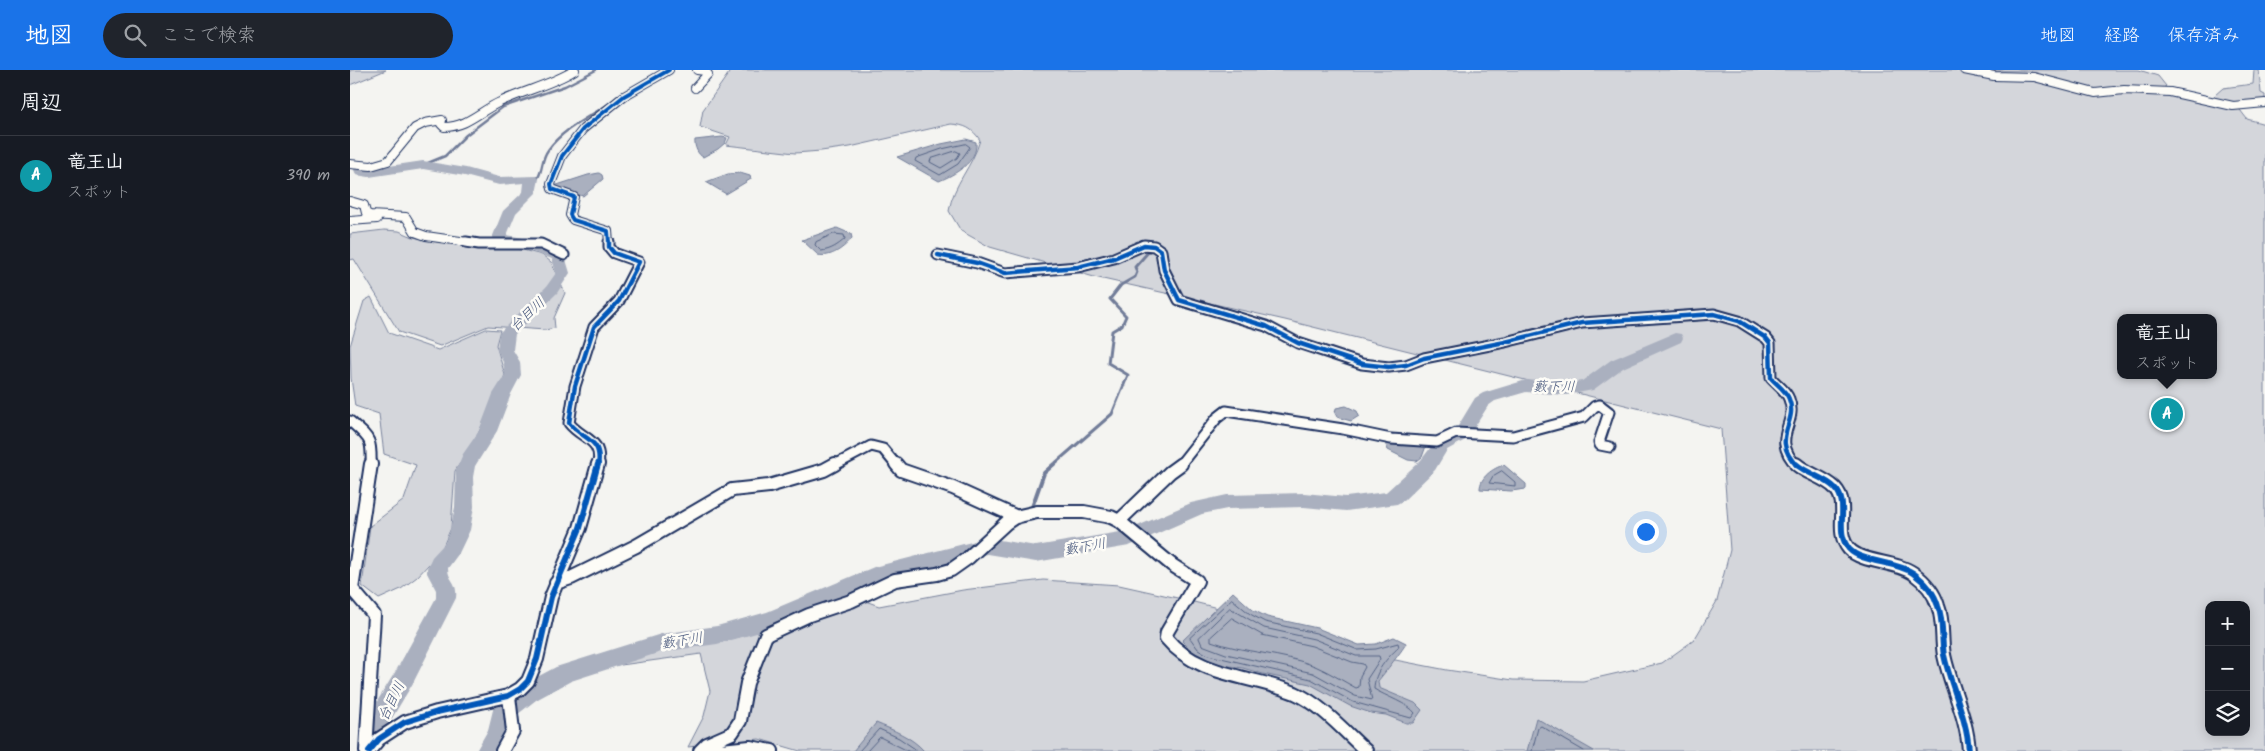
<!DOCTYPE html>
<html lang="ja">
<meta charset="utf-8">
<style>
:root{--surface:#171b24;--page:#20242c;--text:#f1f3f6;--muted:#9ea1a6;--line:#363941;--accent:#1a73e8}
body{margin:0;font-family:Kalam,"Klee One",sans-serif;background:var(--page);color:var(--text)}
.controls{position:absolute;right:15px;bottom:15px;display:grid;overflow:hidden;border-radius:10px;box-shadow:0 2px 12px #0003}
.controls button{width:45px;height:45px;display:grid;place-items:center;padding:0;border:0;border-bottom:1px solid var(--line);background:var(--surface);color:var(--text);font:25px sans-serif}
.you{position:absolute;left:1295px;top:461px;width:18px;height:18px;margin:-12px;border:4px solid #fff;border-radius:50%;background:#1a73e8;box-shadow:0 0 0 8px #1a73e833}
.badge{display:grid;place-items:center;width:32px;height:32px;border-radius:50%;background:var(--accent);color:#fff;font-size:16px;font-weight:700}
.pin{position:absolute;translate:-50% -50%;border:2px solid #fff;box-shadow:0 1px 5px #0006}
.popup{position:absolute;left:1767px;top:244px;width:100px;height:65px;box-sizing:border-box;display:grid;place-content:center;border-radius:10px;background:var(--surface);filter:drop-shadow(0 1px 4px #0005);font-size:16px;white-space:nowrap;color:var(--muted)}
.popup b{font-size:19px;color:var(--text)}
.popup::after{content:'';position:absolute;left:50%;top:100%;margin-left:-10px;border:10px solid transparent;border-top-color:var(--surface)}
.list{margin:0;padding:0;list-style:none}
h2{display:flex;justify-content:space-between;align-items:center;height:65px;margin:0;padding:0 20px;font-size:21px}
h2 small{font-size:16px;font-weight:400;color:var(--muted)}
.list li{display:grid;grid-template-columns:32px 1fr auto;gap:15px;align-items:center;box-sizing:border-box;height:80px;padding:0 20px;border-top:1px solid var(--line)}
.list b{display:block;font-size:19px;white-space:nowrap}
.list p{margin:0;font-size:16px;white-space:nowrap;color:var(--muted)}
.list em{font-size:16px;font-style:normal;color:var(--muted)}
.icon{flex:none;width:28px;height:28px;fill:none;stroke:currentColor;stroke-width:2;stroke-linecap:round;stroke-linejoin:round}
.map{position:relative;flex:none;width:1915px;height:681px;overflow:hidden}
header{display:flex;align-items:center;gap:30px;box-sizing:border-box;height:70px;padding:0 25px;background:var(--accent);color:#fff}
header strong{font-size:24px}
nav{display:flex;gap:28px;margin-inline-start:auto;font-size:18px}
.search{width:350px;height:45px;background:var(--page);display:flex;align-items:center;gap:12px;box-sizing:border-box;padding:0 18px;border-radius:28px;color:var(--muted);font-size:19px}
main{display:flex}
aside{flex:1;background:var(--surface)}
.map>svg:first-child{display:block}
.green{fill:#d4d6db;stroke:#78829c;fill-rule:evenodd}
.water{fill:#aab0bf;stroke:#717c98}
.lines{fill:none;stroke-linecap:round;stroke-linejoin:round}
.shore{stroke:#546385;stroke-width:1}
.stream-far2{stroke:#717c98;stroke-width:2.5}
.stream-far1{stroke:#717c98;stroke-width:3}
.stream{stroke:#717c98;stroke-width:4}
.river{fill:#aab0bf;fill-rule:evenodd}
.minor-far2-casing{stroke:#1b2f5e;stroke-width:10}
.minor-far1-casing{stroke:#1b2f5e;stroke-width:13}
.minor-casing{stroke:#1b2f5e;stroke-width:16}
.minor-far2{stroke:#fdfcf7;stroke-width:8}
.minor-far1{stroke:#fdfcf7;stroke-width:9}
.minor{stroke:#fdfcf7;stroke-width:12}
.cycleway-far2-casing{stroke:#fdfcf7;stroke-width:6}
.cycleway-far1-casing{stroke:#fdfcf7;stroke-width:8}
.cycleway-casing{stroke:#fdfcf7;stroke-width:9}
.cycleway-far2{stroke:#0057b8;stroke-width:4}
.cycleway-far1{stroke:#0057b8;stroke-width:4.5}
.cycleway{stroke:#0057b8;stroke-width:6}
.labels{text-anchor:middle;stroke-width:5;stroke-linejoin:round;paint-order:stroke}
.water-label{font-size:14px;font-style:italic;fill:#46567b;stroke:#fdfcf7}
</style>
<header>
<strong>地図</strong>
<div class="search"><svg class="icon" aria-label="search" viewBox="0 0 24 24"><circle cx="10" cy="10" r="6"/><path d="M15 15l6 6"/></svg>ここで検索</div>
<nav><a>地図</a><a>経路</a><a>保存済み</a></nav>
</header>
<main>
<aside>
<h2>周辺<small></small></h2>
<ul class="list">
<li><span class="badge" style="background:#0f9aa8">A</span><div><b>竜王山</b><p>スポット</p></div><em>390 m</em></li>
</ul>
</aside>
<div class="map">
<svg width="1915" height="681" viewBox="0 0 1915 681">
<rect width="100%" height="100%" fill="#f4f4f1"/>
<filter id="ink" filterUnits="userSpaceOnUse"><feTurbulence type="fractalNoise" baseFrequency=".02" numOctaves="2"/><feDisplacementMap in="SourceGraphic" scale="10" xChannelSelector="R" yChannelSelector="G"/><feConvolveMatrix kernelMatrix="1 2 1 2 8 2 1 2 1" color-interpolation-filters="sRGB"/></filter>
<g filter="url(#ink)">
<path class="green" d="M0,0H36L0,15Z
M381,0H1789L1808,6L1816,16L1811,20L1857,32L1873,18L1903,14L1904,0H1909L1911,23L1915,25V32L1887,36L1897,49L1915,54V681H450L409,669L338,677L354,646L360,621L351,584L271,595L268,591L308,578L391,563L494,523L529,536L613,520L693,510L769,515L832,529L927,553L1009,583L1097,600L1163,610L1233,611L1312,593L1344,570L1367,531L1380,480L1371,359L935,250L744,207L640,177L611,161L599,141C603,114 623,96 630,70C622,58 615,55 601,54L500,77L471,81L445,83L376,75L380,67L350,57L353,40ZM1771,248H1863V305H1771ZM1859,535H1896V662H1859Z
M34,160L49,161L63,167L88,172L173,180L192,185L201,192L215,223L204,248L205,258L195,260L138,256L90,276L49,262L4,189L0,190V164Z
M21,227L39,263L88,280L136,259L150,260L146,275L155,305L127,366L105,401L101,458L91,481L67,507L51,519L29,529L12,516L20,456L54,430L66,395L34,384L29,344L5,336L1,308L0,276L14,231Z"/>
<path class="water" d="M372,67L377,68L375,73L368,79L353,87C348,85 344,76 345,70Z
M616,69L626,72C628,92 604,105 589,111L547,87L591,74Z
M249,103L252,105L253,109L233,126L207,119L204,116L238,105Z
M390,103L400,106L401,109L376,124L356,112L378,104Z
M487,158L501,164L502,168C494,178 481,188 468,185L452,170Z
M996,336L1007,341L1009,346L1001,351L987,347L985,343L986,338Z
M1035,373L1076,376L1072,387L1067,391L1058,390L1038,380Z
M1154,395L1176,414V419L1161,421L1130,419C1130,407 1143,398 1154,395Z
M883,522L903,540L917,547L967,558L1009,575L1026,574L1044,567L1056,573C1056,576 1032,606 1028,611L1029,618L1065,633L1072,640L1063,653H1056L1036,645L1021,643L1000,636L960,614L913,604L893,598L873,595L855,589L845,584L832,571Z
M1186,648L1244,681H1177Z
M526,653C543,660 562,667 574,681H503Z"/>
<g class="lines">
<path class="shore" d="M616,74L620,77L608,94L590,105L565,91L566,88L592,79Z
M606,81L610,83L607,88L591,98L580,92L581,89Z
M484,164L494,165L495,169C488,175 481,180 471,181L465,175L466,172Z
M1152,401L1165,412V416L1139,413L1143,406Z
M882,529L900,544L915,552L966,563L1008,580L1026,579L1048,573L1049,577C1037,588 1024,602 1024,619C1035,626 1059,634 1065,643L1061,648L1003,632L961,609L858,585L848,579L840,568Z
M880,538L914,558L964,569L1006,586H1029L1030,589L1017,609L1022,630L1005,626L963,603L876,584L852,575L849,568Z
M882,548L912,565L962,576L1002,592L1013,594L1015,597L1010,606L1009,617L1006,618C993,611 979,602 965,596C932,583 894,583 861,571V567Z
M509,681L529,659L549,668L568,681
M517,681L530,667L558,681
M1182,681L1188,658L1191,656L1234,681"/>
<path class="stream-far2" d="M73,95L95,86L116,65L153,37L215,16L246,0
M181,114C195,106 189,92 198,80C212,60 237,48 257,35"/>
<path class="stream-far1" d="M702,396L762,344L778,305L758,293L762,261L772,255L776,246L760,229L771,215L785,207L787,202L785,197L800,180"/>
<path class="stream" d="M681,440L694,403L704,394"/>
<path class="river" d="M73,91L116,98L149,107L187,106L189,109L186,123L166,143L157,165L184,170L193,176L214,183L220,203L207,223L165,264L163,280L170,292L171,305L161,324L147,361L125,396L123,407L124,437L120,460L109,483L98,498C98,511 108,511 106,528L63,613L42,648L34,672L26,676L18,672L14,665L23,638L47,599L86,528V520L77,503V498L82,487L95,473L100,460L105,437L106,400L113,384L129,361L143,324L155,305L153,292L147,280L149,263L196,217L206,203L202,189L183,182L175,177L144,171L142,168L153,141L173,122L174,113L149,115L115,106L73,99L19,107L6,105L3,97L9,93L19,99Z
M1325,263L1331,264L1333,268L1331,272L1273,298L1243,320L1216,325L1176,322L1145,331L1138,336L1117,369L1097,380L1085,400L1054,430L1047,434L996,441L954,437L877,439L852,444L779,476L686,492L637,484L615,488L588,498L528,512L421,559L367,574L311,582L221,611L186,630L163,648L161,662L151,681H126L138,660L144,636L170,616L206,597L311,564L367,556L417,542L524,497L637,468L686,476L776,461L841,433L877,425L954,423L996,427L1036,422L1071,390L1085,372L1105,361L1125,328L1133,323L1176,310L1216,313L1232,311L1261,290Z"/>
<defs>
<path id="minor-far2" d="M1614,0L1644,6L1684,7L1745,23L1774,20L1820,22L1883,36L1915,33
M345,18L358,4L355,1L347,0
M0,94L21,96L38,91L65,58L75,53L92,50L91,54L94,57C117,57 130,41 150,32C175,20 201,15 225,0
M0,131L14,135L16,143L20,145L56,147L65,162L76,166L124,173
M0,151L27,149
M259,173L258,161L223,150L220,145L224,127L202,119L201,114L212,86L233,59L274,26L319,0"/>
<path id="minor-far1" d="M116,172L129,174H191L214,185
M588,185L627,193L655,203L728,197L764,188L794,175L804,176L811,181L814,200L829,230L916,256L948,273L1012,294L1039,297L1056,295L1074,288L1155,272L1232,253L1364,244L1389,251L1416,268L1420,273L1421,308C1427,315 1436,320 1439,329C1449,354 1419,367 1447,396
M0,351C20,369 22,368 21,396
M248,396C253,368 232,370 219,353L225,316L244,257L269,231L289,192L264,183L259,177V172
M483,396L521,376L533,379L547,396
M829,396L867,348L876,341L993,359L1041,369L1087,372L1106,363L1163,366L1234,347L1245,336L1250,335L1259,342L1249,372L1250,375L1260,377"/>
<path id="minor" d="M546,394L551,400L603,418L667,447
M1446,394C1457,404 1474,407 1485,418C1501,435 1483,460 1499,479C1512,493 1546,491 1563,503C1574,511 1584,522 1588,536C1594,551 1591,569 1594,585C1601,618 1617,647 1619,681
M769,451L820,402L831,394
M206,513L221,508L286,476L382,420L419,416L474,400L485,394
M16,681L24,545L2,519L21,394
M19,681L29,669L55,652L87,642L158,626L170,619L178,611L187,589L201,527L230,458L248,394
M152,681L163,661L159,626
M350,681L357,674L382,663L390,651L397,613L416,565L459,545L501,531L545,510L587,504L601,500L618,488L656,453L665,447L687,442H734L761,447L769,451L822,495L847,511L817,562L816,568C848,607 901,605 945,623C972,635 994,661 1016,681
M363,681L400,677L422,681"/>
</defs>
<use href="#minor-far2" class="minor-far2-casing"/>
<use href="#minor-far1" class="minor-far1-casing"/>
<use href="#minor" class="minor-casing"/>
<use href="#minor-far2" class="minor-far2"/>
<use href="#minor-far1" class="minor-far1"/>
<use href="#minor" class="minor"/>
<defs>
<path id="cycleway-far2" d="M259,173L258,161L223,150L220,145L224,127L202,119L201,114L212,86L233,59L274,26L319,0"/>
<path id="cycleway-far1" d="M588,185L627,193L655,203L728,197L764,188L794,175L804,176L811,181L814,200L829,230L916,256L948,273L1012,294L1039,297L1056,295L1074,288L1155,272L1232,253L1364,244L1389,251L1416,268L1420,273L1421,308C1427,315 1436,320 1439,329C1449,354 1419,367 1447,396
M248,396C253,368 232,370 219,353L225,316L244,257L269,231L289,192L264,183L259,177V172"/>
<path id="cycleway" d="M1446,394C1457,404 1474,407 1485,418C1501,435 1483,460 1499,479C1512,493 1546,491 1563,503C1574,511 1584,522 1588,536C1594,551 1591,569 1594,585C1601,618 1617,647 1619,681
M19,681L29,669L55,652L87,642L158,626L170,619L178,611L187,589L201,527L230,458L248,394"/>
</defs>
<use href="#cycleway-far2" class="cycleway-far2-casing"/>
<use href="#cycleway-far1" class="cycleway-far1-casing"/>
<use href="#cycleway" class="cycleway-casing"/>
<use href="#cycleway-far2" class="cycleway-far2"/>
<use href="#cycleway-far1" class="cycleway-far1"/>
<use href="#cycleway" class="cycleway"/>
</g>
</g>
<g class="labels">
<g class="water-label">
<text transform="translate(177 244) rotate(-43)" y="5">台目川</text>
<text transform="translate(1204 316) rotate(1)" y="5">藪下川</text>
<text transform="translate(735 476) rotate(-10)" y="5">藪下川</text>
<text transform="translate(332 570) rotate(-9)" y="5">藪下川</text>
<text transform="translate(41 631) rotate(-64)" y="5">台目川</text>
</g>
</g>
</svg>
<div class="controls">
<button>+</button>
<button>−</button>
<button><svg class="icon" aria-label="layers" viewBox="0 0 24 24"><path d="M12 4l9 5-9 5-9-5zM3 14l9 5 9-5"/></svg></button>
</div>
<div class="you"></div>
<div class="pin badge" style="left:1817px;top:344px;background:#0f9aa8">A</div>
<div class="popup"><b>竜王山</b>スポット</div>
</div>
</main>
